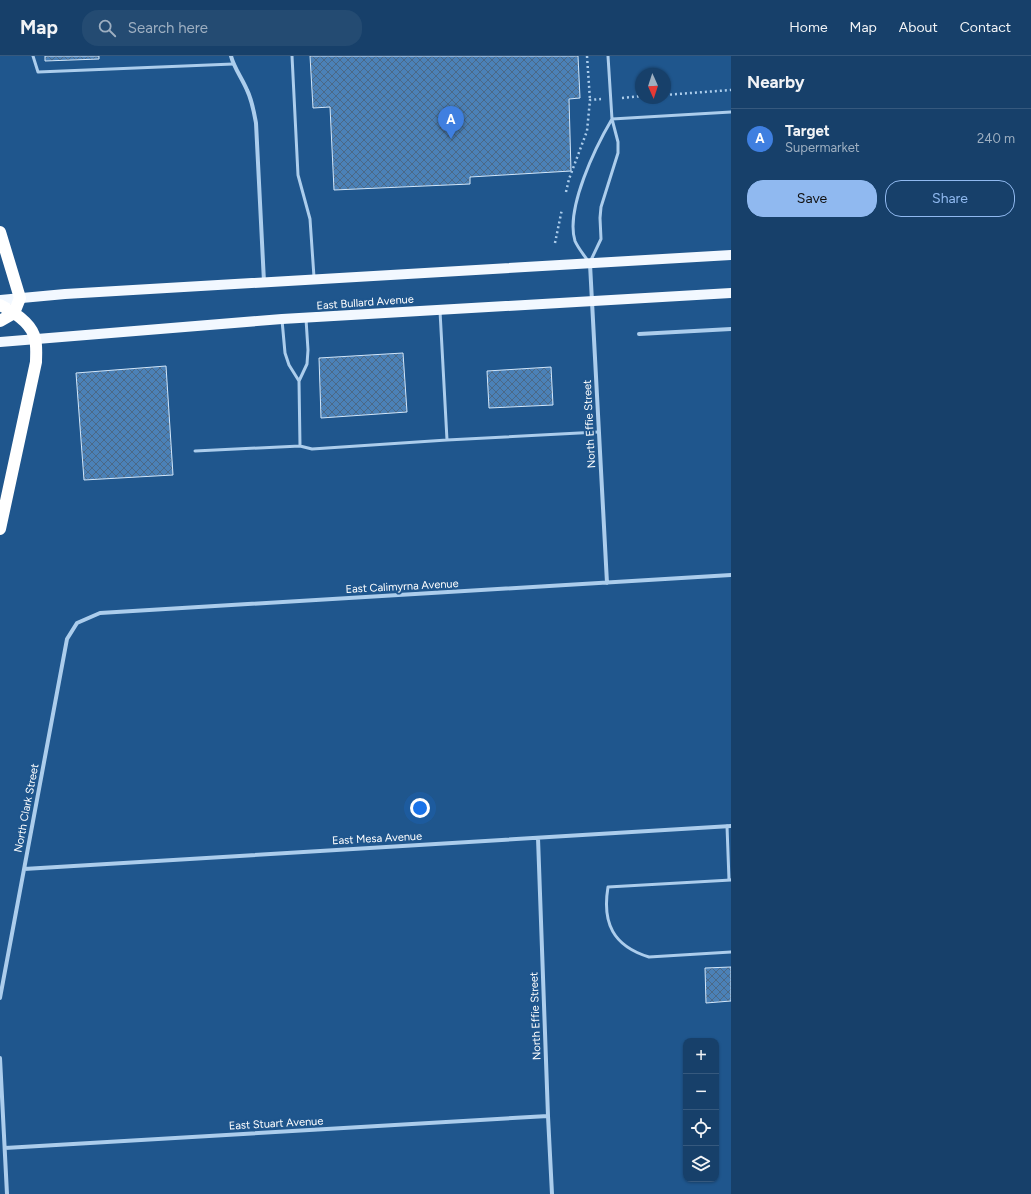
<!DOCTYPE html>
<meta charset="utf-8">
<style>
:root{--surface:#17406a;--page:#244b72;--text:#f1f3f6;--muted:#9eafc1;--line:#36597e;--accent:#90b9f0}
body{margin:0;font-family:Figtree,sans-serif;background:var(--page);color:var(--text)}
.controls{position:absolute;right:12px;bottom:12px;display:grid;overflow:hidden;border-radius:8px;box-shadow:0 1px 3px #0004}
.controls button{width:36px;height:36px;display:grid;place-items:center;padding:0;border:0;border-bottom:1px solid var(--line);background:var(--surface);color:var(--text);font:20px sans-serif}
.compass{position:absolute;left:635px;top:12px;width:36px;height:36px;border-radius:50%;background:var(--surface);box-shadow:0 1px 3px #0004;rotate:177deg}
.you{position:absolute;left:420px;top:752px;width:14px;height:14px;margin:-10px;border:3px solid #fff;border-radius:50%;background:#1a73e8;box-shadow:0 0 0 6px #1a73e833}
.badge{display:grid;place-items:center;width:26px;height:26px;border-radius:50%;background:var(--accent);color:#fff;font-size:13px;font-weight:700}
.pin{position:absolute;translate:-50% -33px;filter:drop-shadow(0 1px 2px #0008)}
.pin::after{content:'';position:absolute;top:21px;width:14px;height:12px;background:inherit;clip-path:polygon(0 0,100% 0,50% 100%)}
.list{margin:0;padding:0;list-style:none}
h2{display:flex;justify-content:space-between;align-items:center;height:52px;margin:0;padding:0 16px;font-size:17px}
h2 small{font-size:13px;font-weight:400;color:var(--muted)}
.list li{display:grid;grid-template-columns:26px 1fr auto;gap:12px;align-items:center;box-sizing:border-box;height:60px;padding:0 16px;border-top:1px solid var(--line)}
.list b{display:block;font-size:15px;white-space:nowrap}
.list p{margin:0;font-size:13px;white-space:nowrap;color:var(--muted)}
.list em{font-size:13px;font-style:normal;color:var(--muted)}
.actions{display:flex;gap:8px;padding:12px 16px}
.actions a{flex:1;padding:9px 0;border:1px solid var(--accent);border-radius:16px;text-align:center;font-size:14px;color:var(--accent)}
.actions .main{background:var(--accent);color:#111}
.icon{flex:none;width:22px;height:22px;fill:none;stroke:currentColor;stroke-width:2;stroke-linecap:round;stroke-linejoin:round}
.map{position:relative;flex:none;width:731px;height:1138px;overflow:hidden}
header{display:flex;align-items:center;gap:24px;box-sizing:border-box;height:56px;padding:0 20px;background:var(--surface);border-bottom:1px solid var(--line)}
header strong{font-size:19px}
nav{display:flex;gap:22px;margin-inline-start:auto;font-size:14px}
.search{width:280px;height:36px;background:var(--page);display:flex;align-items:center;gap:10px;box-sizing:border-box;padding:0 14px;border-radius:16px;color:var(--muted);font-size:15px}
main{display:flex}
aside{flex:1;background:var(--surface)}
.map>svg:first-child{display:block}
.building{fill:url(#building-cross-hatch);stroke:#d2e6f9}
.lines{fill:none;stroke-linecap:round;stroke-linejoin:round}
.path{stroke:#accdec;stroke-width:2.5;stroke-dasharray:2 3;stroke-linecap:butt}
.service{stroke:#accdec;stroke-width:3}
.minor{stroke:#accdec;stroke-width:4}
.primary{stroke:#f2f8ff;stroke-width:10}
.motorway{stroke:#fff;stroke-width:12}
.labels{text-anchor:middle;stroke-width:4;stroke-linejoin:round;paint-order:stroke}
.street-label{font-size:11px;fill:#fff;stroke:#1f568d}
</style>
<header>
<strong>Map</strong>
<div class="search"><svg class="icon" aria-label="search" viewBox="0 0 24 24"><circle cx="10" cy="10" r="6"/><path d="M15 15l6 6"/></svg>Search here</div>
<nav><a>Home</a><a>Map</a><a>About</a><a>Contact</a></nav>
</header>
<main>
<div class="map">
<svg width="731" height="1138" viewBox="0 0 731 1138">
<defs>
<pattern id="building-cross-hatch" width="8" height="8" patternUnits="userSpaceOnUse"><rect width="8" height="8" fill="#4b81b7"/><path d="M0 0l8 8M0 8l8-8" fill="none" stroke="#4b6987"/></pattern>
</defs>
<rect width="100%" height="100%" fill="#1f568d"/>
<path class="building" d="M45,0H99V3L45,5Z
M310,0H578L580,42L569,43L571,115L470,121V128L334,134L330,51L313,52Z
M403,297L407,356L321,362L319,302Z
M166,310L173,419L84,424L76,317Z
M551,311L553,349L489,352L487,315Z
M731,911V945L706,947L705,912Z"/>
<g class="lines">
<path class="path" d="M587,0L590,44
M665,39L731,34
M622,42L641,40
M566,136L569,123L587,75L590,44L601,43
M555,187L562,153"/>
<path class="service" d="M33,0L38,16L233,8
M292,0L298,119L310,163L314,221
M612,63L731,56
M591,204L601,183L600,162L601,151L618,97V86L612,63L608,0
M588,205C584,199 578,192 575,185C565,153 596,90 612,63
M440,255L447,384L598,376
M306,263L308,294L307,308L299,325L300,390L312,393L447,384
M282,264L285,297L289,309L299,325
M195,395L300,390
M727,770L729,824
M731,824L608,831C602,867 613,890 649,901L731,896"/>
<path class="minor" d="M231,0C234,12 242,22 247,34C252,44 254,56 256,67L264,226
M590,208L607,527
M639,278L731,273
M538,782L548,1060L552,1138
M24,813L731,770
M0,942L67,583L77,567L100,557L731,519
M0,1002L7,1138
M5,1092L548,1060"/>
<path class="primary" d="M0,244L65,238L731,199
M0,286L282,263L731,237"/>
<path class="motorway" d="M0,176L20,242L14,257L0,265
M0,249C14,256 32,267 35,283C37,290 36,299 36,306L0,473"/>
</g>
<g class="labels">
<g class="street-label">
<text transform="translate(365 246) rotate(-4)" y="4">East Bullard Avenue</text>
<text transform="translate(589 368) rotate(-93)" y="4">North Effie Street</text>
<text transform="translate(402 530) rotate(-3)" y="4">East Calimyrna Avenue</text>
<text transform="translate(26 752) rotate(-79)" y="4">North Clark Street</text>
<text transform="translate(377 782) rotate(-3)" y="4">East Mesa Avenue</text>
<text transform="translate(535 960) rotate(-92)" y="4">North Effie Street</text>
<text transform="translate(276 1067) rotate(-3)" y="4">East Stuart Avenue</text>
</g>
</g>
</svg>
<div class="controls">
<button>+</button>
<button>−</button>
<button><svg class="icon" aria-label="locate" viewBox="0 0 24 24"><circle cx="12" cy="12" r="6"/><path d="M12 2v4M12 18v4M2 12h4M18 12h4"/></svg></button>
<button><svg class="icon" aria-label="layers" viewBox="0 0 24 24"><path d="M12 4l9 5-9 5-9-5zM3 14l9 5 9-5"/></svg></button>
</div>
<svg class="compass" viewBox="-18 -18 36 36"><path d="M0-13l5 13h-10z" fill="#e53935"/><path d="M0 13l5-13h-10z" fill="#9eafc1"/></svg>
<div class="you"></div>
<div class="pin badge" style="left:451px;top:83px;background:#3f7fe0">A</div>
</div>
<aside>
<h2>Nearby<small></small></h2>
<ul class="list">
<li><span class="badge" style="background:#3f7fe0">A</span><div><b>Target</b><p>Supermarket</p></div><em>240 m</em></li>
</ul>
<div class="actions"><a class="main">Save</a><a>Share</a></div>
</aside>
</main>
